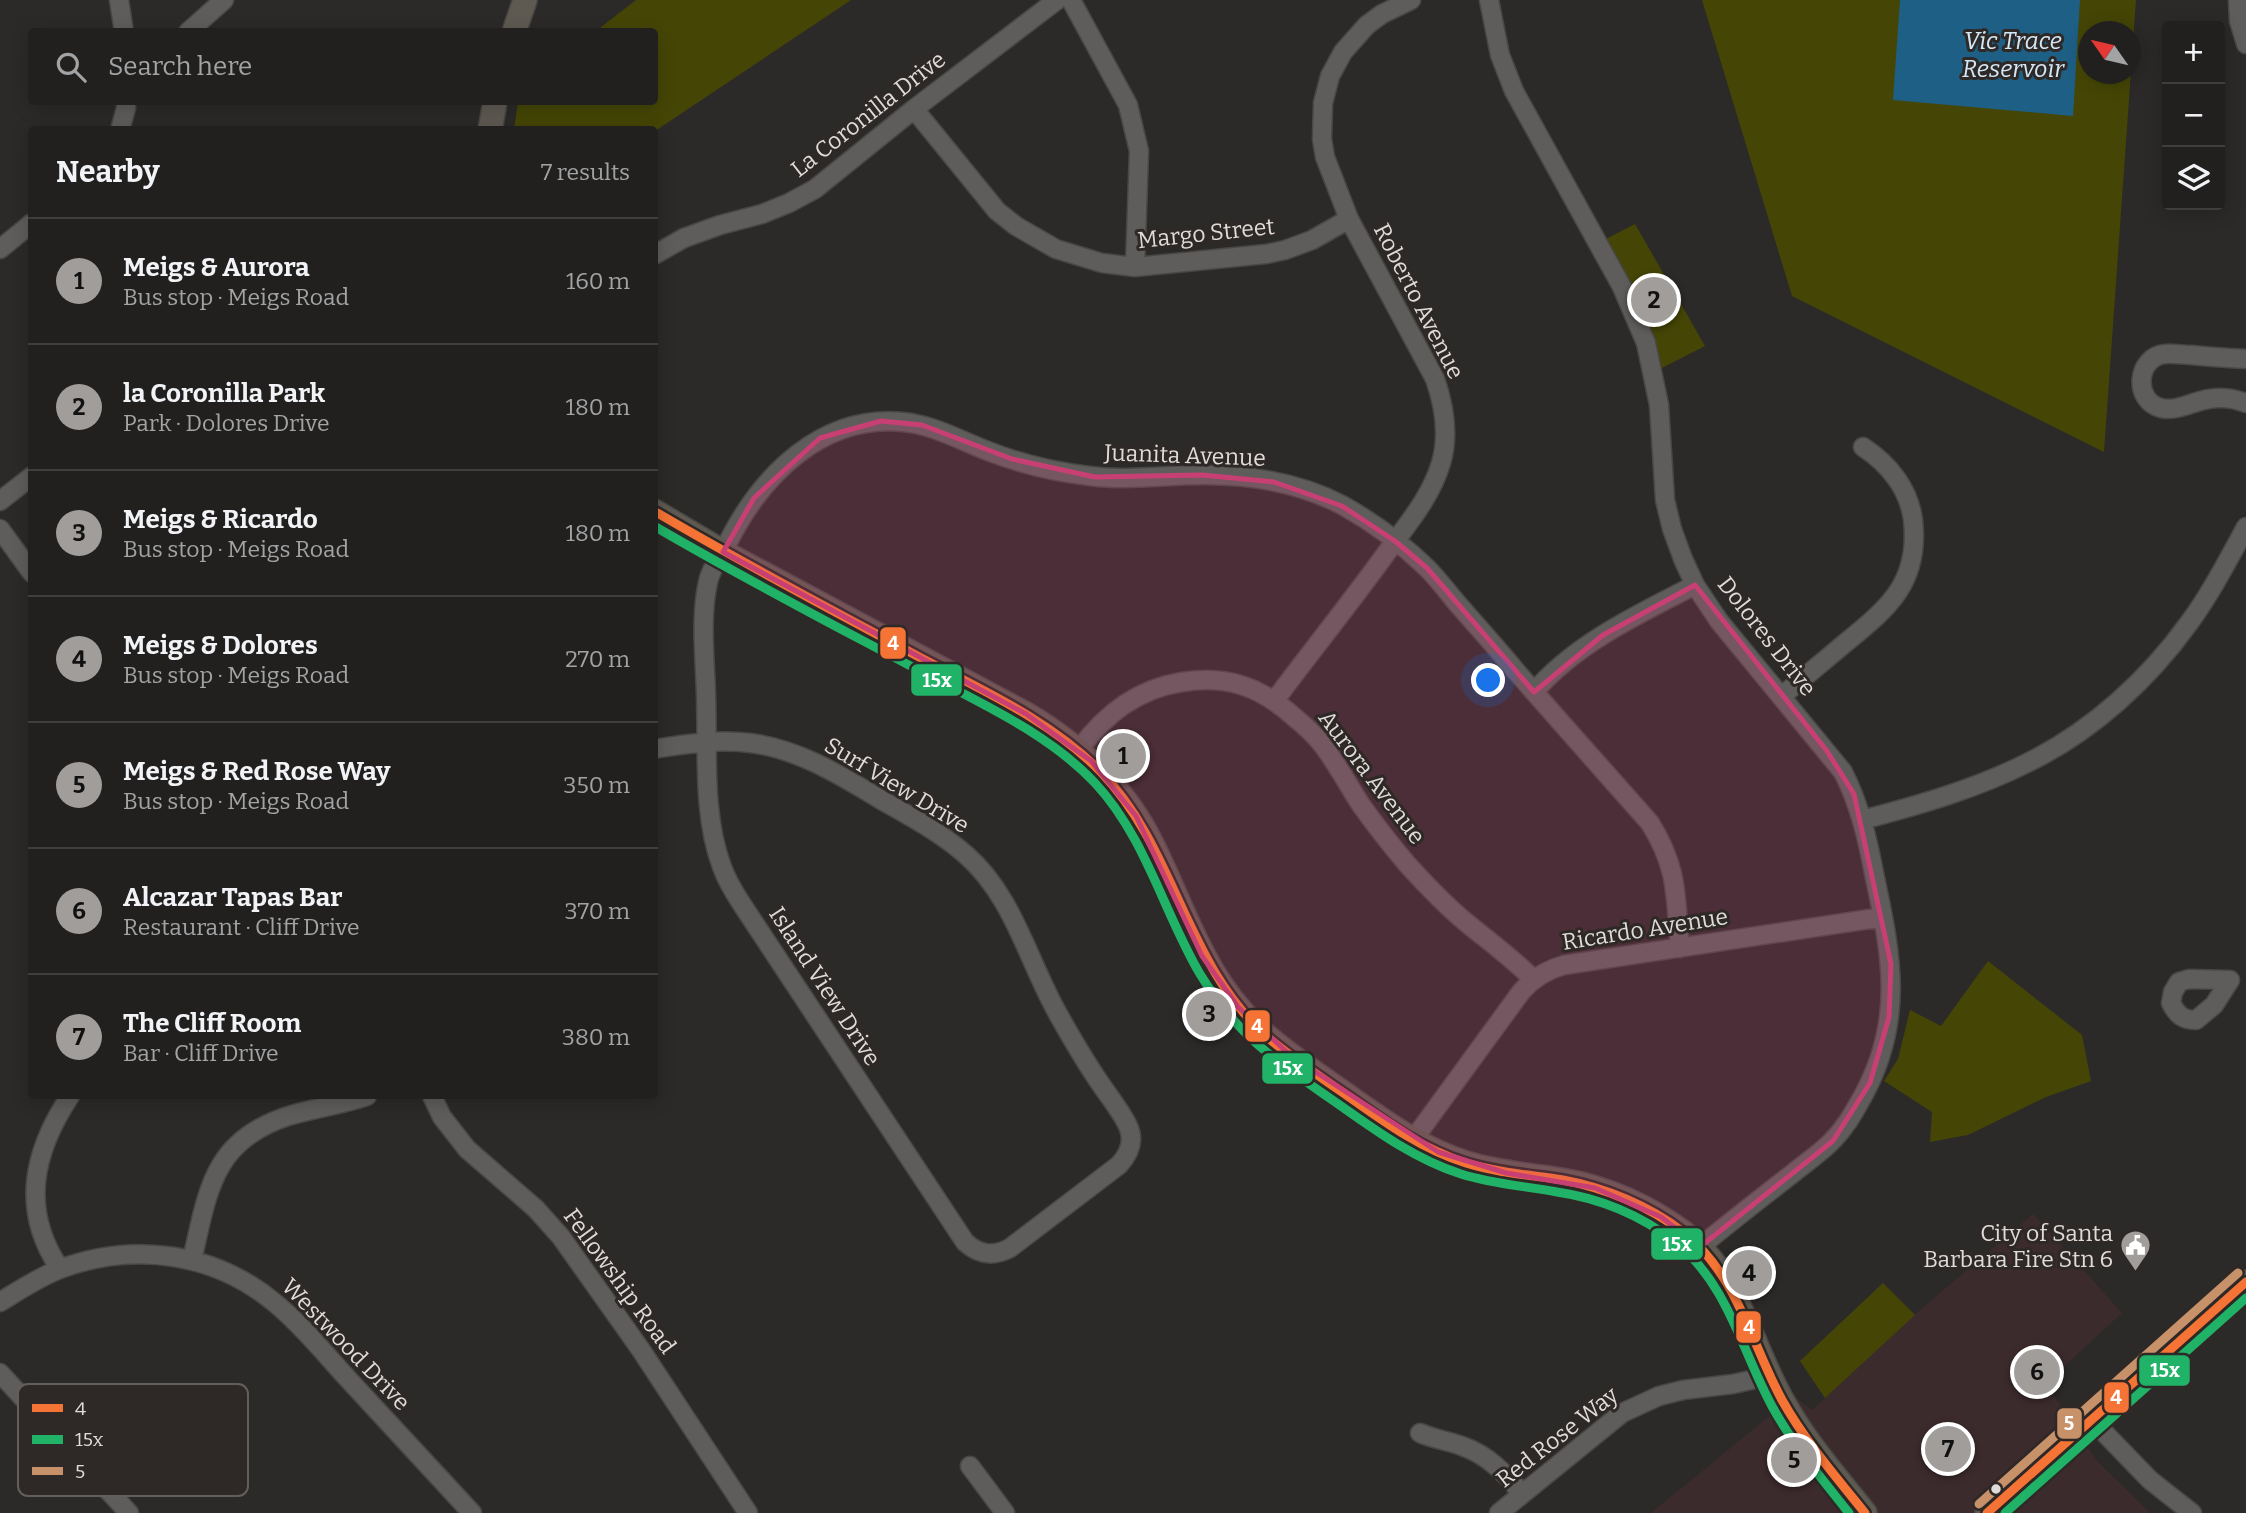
<!DOCTYPE html>
<meta charset="utf-8">
<style>
:root{--surface:#21201e;--page:#2d2d2b;--text:#f1f3f6;--muted:#a2a3a4;--line:#3e3e3c;--accent:#a09d9b}
body{margin:0;font-family:Bitter,serif;background:var(--page);color:var(--text)}
.controls{position:absolute;right:21px;top:21px;display:grid;overflow:hidden;border-radius:7px;box-shadow:0 4px 18px #0003}
.controls button{width:63px;height:63px;display:grid;place-items:center;padding:0;border:0;border-bottom:2px solid var(--line);background:var(--surface);color:var(--text);font:35px sans-serif}
.compass{position:absolute;left:2078px;top:21px;width:63px;height:63px;border-radius:50%;background:var(--surface);box-shadow:0 4px 18px #0003;rotate:304deg}
.you{position:absolute;left:1489px;top:681px;width:24px;height:24px;margin:-18px;border:5px solid #fff;border-radius:50%;background:#1a73e8;box-shadow:0 0 0 10px #1a73e833}
.badge{display:grid;place-items:center;width:46px;height:46px;border-radius:50%;background:var(--accent);color:#111;font-size:23px;font-weight:700}
.pin{position:absolute;translate:-50% -50%;border:4px solid #fff;box-shadow:0 2px 7px #0006}
.list{margin:0;padding:0;list-style:none}
h2{display:flex;justify-content:space-between;align-items:center;height:91px;margin:0;padding:0 28px;font-size:30px}
h2 small{font-size:23px;font-weight:400;color:var(--muted)}
.list li{display:grid;grid-template-columns:46px 1fr auto;gap:21px;align-items:center;box-sizing:border-box;height:126px;padding:0 28px;border-top:2px solid var(--line)}
.list b{display:block;font-size:26px;white-space:nowrap}
.list p{margin:0;font-size:23px;white-space:nowrap;color:var(--muted)}
.list em{font-size:23px;font-style:normal;color:var(--muted)}
.icon{flex:none;width:38px;height:38px;fill:none;stroke:currentColor;stroke-width:2;stroke-linecap:round;stroke-linejoin:round}
.map{position:relative;flex:none;width:2246px;height:1513px;overflow:hidden}
.search{position:absolute;background:var(--surface);box-shadow:0 4px 18px #0003;left:28px;top:28px;width:630px;height:77px;display:flex;align-items:center;gap:18px;box-sizing:border-box;padding:0 24px;border-radius:7px;color:var(--muted);font-size:26px}
.panel{position:absolute;background:var(--surface);box-shadow:0 4px 18px #0003;left:28px;top:126px;width:630px;height:973px;border-radius:7px}
.map>svg:first-child{display:block}
.commercial{fill:#3c2b2d}
.green{fill:#454605;fill-rule:evenodd}
.water{fill:#1e5f86}
.lines{fill:none;stroke-linecap:round;stroke-linejoin:round}
.minor-casing{stroke:#494745;stroke-width:21}
.major-casing{stroke:#494745;stroke-width:26}
.minor{stroke:#5f5d5c;stroke-width:18}
.major{stroke:#5e5a52;stroke-width:23}
.bus-1-casing{stroke:#2e2926;stroke-width:14}
.bus-2-casing{stroke:#2e2926;stroke-width:14}
.bus-3-casing{stroke:#2e2926;stroke-width:14}
.bus-1{stroke:#f57335;stroke-width:9}
.bus-2{stroke:#20b267;stroke-width:9}
.bus-3{stroke:#c7916a;stroke-width:9}
.marked{fill:#c83f74;fill-opacity:0.2;stroke:#c83f74;stroke-width:5;stroke-linejoin:round}
.bus-dot{fill:#dedbd9;stroke:#2e2926;stroke-width:2.5}
.labels{text-anchor:middle;stroke-width:6;stroke-linejoin:round;paint-order:stroke}
.street-label{font-size:23px;fill:#dedbd9;stroke:#2e2926}
.poi-label{font-size:23px;fill:#dedbd9;stroke:#2e2926;text-anchor:end}
.water-label{font-size:24px;font-style:italic;fill:#d3e7f7;stroke:#2e2926}
.key{fill:#2e2926;stroke:#635e5c;stroke-width:2}
.key-label{font-size:19px;fill:#dedbd9}
.line-badge{stroke:#2e2926;stroke-width:2.5}
.badge-label{font-size:19px;text-anchor:middle;font-weight:bold;fill:#fff}
</style>
<div class="map">
<svg width="2246" height="1513" viewBox="0 0 2246 1513">
<rect width="100%" height="100%" fill="#2c2a28"/>
<path class="commercial" d="M2033,1214L2122,1313L2046,1383L2097,1461L2150,1513H1651L1794,1396L1812,1410L1921,1309Z"/>
<path class="green" d="M636,0H851L655,131L654,130L514,129L518,102H654V32L596,31Z
M1702,0H2136L2104,452L1792,296ZM2088,32H2130V74H2088Z
M1635,224L1705,346L1654,372L1598,243Z
M1988,961L2082,1035L2091,1081L2046,1097L1968,1135L1930,1142L1932,1112L1884,1081L1898,1059L1910,1010L1941,1026Z
M1883,1283L1915,1315L1825,1398L1800,1361Z"/>
<path class="water" d="M1900,0H2080L2073,116L1893,100Z"/>
<g class="lines">
<defs>
<path id="minor" d="M119,0L124,32
M1071,0L1128,105L1139,151L1135,267
M1489,0L1500,55L1514,91L1622,287L1646,343L1659,405L1665,500L1672,529L1683,559L1695,585L1719,621L1843,772C1860,805 1868,841 1875,878C1892,957 1904,1021 1863,1096C1854,1112 1846,1127 1833,1140C1821,1153 1805,1163 1792,1174C1761,1198 1730,1222 1700,1247
M2238,0L2239,21L2246,44
M188,32L224,0
M914,109L997,211L1016,226L1056,249L1102,263L1135,267L1266,254L1285,250L1312,240L1349,219
M120,130L126,108V102
M0,249L32,223
M654,255L684,238L720,225L762,214L789,203L815,189L914,109L1057,0
M2246,359C2228,358 2210,357 2192,355C2183,355 2173,353 2165,354C2136,357 2133,401 2161,408C2177,412 2194,401 2209,399C2221,397 2235,399 2246,403
M0,501L32,476
M0,529L32,573
M1534,692C1576,643 1639,614 1695,585
M1782,696C1803,678 1824,661 1844,644C1888,608 1920,583 1913,520C1909,489 1889,464 1863,447
M1275,700C1310,653 1347,607 1382,559C1404,528 1430,500 1441,463C1449,436 1444,405 1435,379L1349,219L1325,157L1322,139L1323,103L1330,76L1343,52L1367,25L1382,14L1411,0
M654,749C685,744 718,739 750,743C800,749 843,777 885,802C913,818 941,833 965,854C1013,895 1028,961 1058,1014C1072,1039 1086,1063 1102,1086C1111,1099 1122,1113 1128,1126C1135,1141 1129,1154 1119,1165L1010,1248C993,1257 979,1255 965,1242L743,906C735,894 727,881 722,867C702,814 708,750 706,695C705,658 700,618 708,582C711,568 721,554 728,542C762,475 822,414 903,422C934,425 959,440 988,451C1021,464 1055,472 1090,476C1128,481 1165,475 1203,475C1250,475 1300,483 1342,505C1371,521 1402,544 1427,568C1437,578 1447,591 1456,602C1476,625 1496,647 1515,670C1560,722 1605,772 1650,823C1679,870 1675,896 1680,948
M1079,750C1105,714 1137,689 1182,682C1228,675 1261,687 1294,717C1304,725 1313,733 1321,743C1336,762 1348,785 1361,805C1376,826 1391,845 1407,864C1426,885 1446,906 1468,924C1490,942 1512,958 1533,979
M1862,820C1919,805 1976,789 2029,762C2092,731 2148,680 2189,623C2211,593 2228,560 2246,527
M2189,979L2230,980L2214,1005L2196,1020C2183,1020 2177,1015 2171,1003L2173,992L2179,982Z
M432,1096L442,1117L467,1149L536,1209L561,1237L641,1350L748,1513
M1413,1140L1521,992C1533,978 1546,970 1564,965L1883,917
M192,1260C208,1191 212,1141 288,1116C314,1108 341,1105 367,1096
M60,1269C20,1210 33,1152 70,1096
M0,1302C20,1290 39,1277 60,1269C134,1241 215,1253 275,1303C303,1326 325,1354 349,1380C390,1424 431,1469 472,1513
M0,1373L129,1513
M2091,1419L2150,1480L2192,1513
M1420,1433C1434,1439 1448,1441 1462,1446C1488,1455 1506,1474 1522,1494
M970,1466L1005,1513
M1499,1513L1622,1413L1659,1396L1683,1390L1733,1384L1769,1376"/>
<path id="major" d="M514,32L525,0
M490,130L495,102
M654,511L723,552L1026,714C1080,746 1124,787 1152,844C1186,912 1203,979 1262,1032C1288,1055 1316,1074 1345,1094C1383,1121 1421,1149 1466,1163C1498,1173 1530,1175 1562,1180C1606,1187 1649,1207 1684,1233C1740,1275 1751,1348 1785,1405C1807,1444 1837,1478 1865,1513
M1987,1513L2246,1282"/>
</defs>
<use href="#minor" class="minor-casing"/>
<use href="#major" class="major-casing"/>
<use href="#minor" class="minor"/>
<use href="#major" class="major"/>
<defs>
<path id="bus-1" d="M654,511C742,563 832,610 921,658C984,691 1051,721 1101,772C1178,852 1184,967 1272,1041C1295,1060 1320,1077 1345,1094C1383,1121 1421,1149 1466,1163C1498,1173 1531,1175 1563,1180C1606,1188 1649,1206 1683,1232C1737,1274 1751,1343 1782,1400C1805,1441 1836,1477 1865,1513
M1987,1513L2246,1282"/>
<path id="bus-2" d="M654,526C741,577 830,623 918,670C979,703 1047,732 1095,783C1146,838 1163,911 1200,974C1219,1005 1241,1032 1269,1054C1292,1073 1317,1089 1341,1106C1379,1133 1417,1160 1461,1174C1492,1184 1525,1186 1557,1192C1599,1198 1641,1215 1675,1242C1728,1283 1742,1352 1773,1408C1794,1446 1822,1479 1849,1513
M2005,1513L2246,1298"/>
<path id="bus-3" d="M1979,1504L2238,1273"/>
</defs>
<use href="#bus-1" class="bus-1-casing"/>
<use href="#bus-2" class="bus-2-casing"/>
<use href="#bus-3" class="bus-3-casing"/>
<use href="#bus-1" class="bus-1"/>
<use href="#bus-2" class="bus-2"/>
<use href="#bus-3" class="bus-3"/>
</g>
<path class="marked" d="M881,421L922,425L1012,459L1095,477L1202,475L1274,482L1342,506L1395,541L1427,568L1534,692L1603,635L1695,585L1827,751L1854,794L1891,964L1889,1017L1870,1083L1833,1141L1700,1247L1661,1217L1595,1188L1506,1173L1438,1152L1291,1056L1238,1007L1202,956L1136,816L1091,761L1026,714L723,552L754,498L820,438Z"/>
<defs>
<symbol id="civic-pin" viewBox="-11 -11 22 30"><path d="M0 17L-7.5 6A9.5 9.5 0 1 1 7.5 6Z" fill="#a09d9b" stroke="#2e2926"/><path d="M-.6-6.5H3V-4.5H.6V-3L4-1V1h2V6H-6V1h2V-1L-.6-3ZM-1.2 2.5V6h2.4V2.5Z" fill="#fff"/></symbol>
</defs>
<g fill-rule="evenodd">
<use href="#civic-pin" x="2118" y="1228" width="35" height="47"/>
</g>
<circle class="bus-dot" cx="1996" cy="1489" r="6"/>
<g class="labels">
<g class="street-label">
<text transform="translate(868 114) rotate(-38)" y="8">La Coronilla Drive</text>
<text transform="translate(1206 233) rotate(-6)" y="8">Margo Street</text>
<text transform="translate(1419 301) rotate(63)" y="8">Roberto Avenue</text>
<text transform="translate(1185 455) rotate(2)" y="8">Juanita Avenue</text>
<text transform="translate(1767 636) rotate(52)" y="8">Dolores Drive</text>
<text transform="translate(1372 777) rotate(53)" y="8">Aurora Avenue</text>
<text transform="translate(897 785) rotate(31)" y="8">Surf View Drive</text>
<text transform="translate(1645 929) rotate(-9)" y="8">Ricardo Avenue</text>
<text transform="translate(825 986) rotate(57)" y="8">Island View Drive</text>
<text transform="translate(620 1281) rotate(54)" y="8">Fellowship Road</text>
<text transform="translate(346 1344) rotate(46)" y="8">Westwood Drive</text>
<text transform="translate(1557 1437) rotate(-38)" y="8">Red Rose Way</text>
</g>
<g class="poi-label">
<text x="2113" y="1241">City of Santa<tspan x="2113" dy="26">Barbara Fire Stn 6</tspan></text>
</g>
<g class="water-label">
<text x="2013" y="49">Vic Trace<tspan x="2013" dy="28">Reservoir</tspan></text>
</g>
</g>
<rect x="18" y="1384" width="230" height="112" rx="10" class="key"/>
<rect x="32" y="1404" width="31" height="8" fill="#f57335"/>
<rect x="32" y="1435" width="31" height="9" fill="#20b267"/>
<rect x="32" y="1467" width="31" height="8" fill="#c7916a"/>
<g class="key-label">
<text x="75" y="1415">4</text>
<text x="75" y="1446">15x</text>
<text x="75" y="1478">5</text>
</g>
<g class="line-badge">
<rect x="879" y="626" width="28" height="34" rx="7" fill="#f57335"/>
<rect x="910" y="663" width="53" height="34" rx="7" fill="#20b267"/>
<rect x="1244" y="1009" width="27" height="34" rx="7" fill="#f57335"/>
<rect x="1261" y="1052" width="53" height="33" rx="7" fill="#20b267"/>
<rect x="1650" y="1227" width="54" height="34" rx="7" fill="#20b267"/>
<rect x="1735" y="1310" width="27" height="34" rx="7" fill="#f57335"/>
<rect x="2138" y="1354" width="53" height="33" rx="7" fill="#20b267"/>
<rect x="2103" y="1381" width="27" height="33" rx="7" fill="#f57335"/>
<rect x="2056" y="1407" width="27" height="33" rx="7" fill="#c7916a"/>
</g>
<g class="badge-label">
<text x="893" y="650">4</text>
<text x="937" y="687">15x</text>
<text x="1257" y="1033">4</text>
<text x="1288" y="1075">15x</text>
<text x="1677" y="1251">15x</text>
<text x="1749" y="1334">4</text>
<text x="2165" y="1377">15x</text>
<text x="2116" y="1404">4</text>
<text x="2069" y="1430">5</text>
</g>
</svg>
<div class="controls">
<button>+</button>
<button>−</button>
<button><svg class="icon" aria-label="layers" viewBox="0 0 24 24"><path d="M12 4l9 5-9 5-9-5zM3 14l9 5 9-5"/></svg></button>
</div>
<svg class="compass" viewBox="-18 -18 36 36"><path d="M0-13l5 13h-10z" fill="#e53935"/><path d="M0 13l5-13h-10z" fill="#a2a3a4"/></svg>
<div class="you"></div>
<div class="pin badge" style="left:1123px;top:756px">1</div>
<div class="pin badge" style="left:1654px;top:300px">2</div>
<div class="pin badge" style="left:1209px;top:1014px">3</div>
<div class="pin badge" style="left:1749px;top:1273px">4</div>
<div class="pin badge" style="left:1794px;top:1460px">5</div>
<div class="pin badge" style="left:2037px;top:1372px">6</div>
<div class="pin badge" style="left:1948px;top:1449px">7</div>
<div class="search"><svg class="icon" aria-label="search" viewBox="0 0 24 24"><circle cx="10" cy="10" r="6"/><path d="M15 15l6 6"/></svg>Search here</div>
<section class="panel">
<h2>Nearby<small>7 results</small></h2>
<ul class="list">
<li><span class="badge">1</span><div><b>Meigs &amp; Aurora</b><p>Bus stop · Meigs Road</p></div><em>160 m</em></li>
<li><span class="badge">2</span><div><b>la Coronilla Park</b><p>Park · Dolores Drive</p></div><em>180 m</em></li>
<li><span class="badge">3</span><div><b>Meigs &amp; Ricardo</b><p>Bus stop · Meigs Road</p></div><em>180 m</em></li>
<li><span class="badge">4</span><div><b>Meigs &amp; Dolores</b><p>Bus stop · Meigs Road</p></div><em>270 m</em></li>
<li><span class="badge">5</span><div><b>Meigs &amp; Red Rose Way</b><p>Bus stop · Meigs Road</p></div><em>350 m</em></li>
<li><span class="badge">6</span><div><b>Alcazar Tapas Bar</b><p>Restaurant · Cliff Drive</p></div><em>370 m</em></li>
<li><span class="badge">7</span><div><b>The Cliff Room</b><p>Bar · Cliff Drive</p></div><em>380 m</em></li>
</ul>
</section>
</div>
